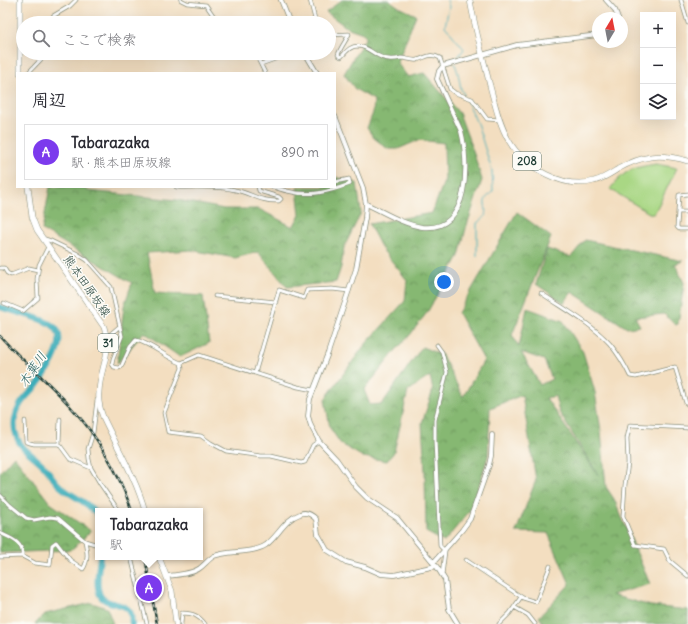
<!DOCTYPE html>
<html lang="ja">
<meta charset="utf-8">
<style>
:root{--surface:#fff;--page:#f2f2f3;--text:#2b2b33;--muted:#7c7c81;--line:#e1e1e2;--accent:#7c3aed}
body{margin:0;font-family:Delius,"Klee One",sans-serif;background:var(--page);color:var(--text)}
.controls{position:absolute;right:12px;top:12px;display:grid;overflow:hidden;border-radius:0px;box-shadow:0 4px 16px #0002}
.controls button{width:36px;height:36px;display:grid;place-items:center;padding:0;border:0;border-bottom:1px solid var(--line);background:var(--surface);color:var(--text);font:20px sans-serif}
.compass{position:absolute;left:592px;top:12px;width:36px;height:36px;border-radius:50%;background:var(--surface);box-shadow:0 4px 16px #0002;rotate:10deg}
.you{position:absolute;left:444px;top:282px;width:14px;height:14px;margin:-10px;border:3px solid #fff;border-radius:50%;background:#1a73e8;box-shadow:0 0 0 6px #1a73e833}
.badge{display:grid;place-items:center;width:26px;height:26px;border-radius:50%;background:var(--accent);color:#fff;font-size:13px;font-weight:700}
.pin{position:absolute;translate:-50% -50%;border:2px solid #fff;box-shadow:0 1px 4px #0006}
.popup{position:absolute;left:95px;top:508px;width:108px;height:52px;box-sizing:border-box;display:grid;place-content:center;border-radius:0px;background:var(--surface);filter:drop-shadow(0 1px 3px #0005);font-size:13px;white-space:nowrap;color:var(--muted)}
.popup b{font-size:15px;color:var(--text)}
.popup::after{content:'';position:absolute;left:50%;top:100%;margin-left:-8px;border:8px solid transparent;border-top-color:var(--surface)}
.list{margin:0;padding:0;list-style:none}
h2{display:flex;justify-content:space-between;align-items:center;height:52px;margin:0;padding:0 16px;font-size:17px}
h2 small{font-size:13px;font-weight:400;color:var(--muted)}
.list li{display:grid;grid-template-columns:26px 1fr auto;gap:12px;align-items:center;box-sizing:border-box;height:56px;margin:0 8px 8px;padding:0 8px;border:1px solid var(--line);border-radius:0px}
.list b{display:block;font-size:15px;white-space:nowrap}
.list p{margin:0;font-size:13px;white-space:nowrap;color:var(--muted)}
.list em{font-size:13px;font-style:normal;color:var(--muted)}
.icon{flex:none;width:22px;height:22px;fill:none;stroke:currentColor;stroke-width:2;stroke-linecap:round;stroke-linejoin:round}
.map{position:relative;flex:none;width:688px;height:624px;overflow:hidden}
.search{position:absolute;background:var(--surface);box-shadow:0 4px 16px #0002;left:16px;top:16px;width:320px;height:44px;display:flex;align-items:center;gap:10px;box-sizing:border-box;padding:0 14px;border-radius:22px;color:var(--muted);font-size:15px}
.panel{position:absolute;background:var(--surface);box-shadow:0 4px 16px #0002;left:16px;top:72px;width:320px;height:116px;border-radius:0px}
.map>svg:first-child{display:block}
.green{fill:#a9d784;stroke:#648a5c}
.forest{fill:url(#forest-crowns);stroke:#527a53;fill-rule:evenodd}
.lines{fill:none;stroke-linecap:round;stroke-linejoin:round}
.stream{stroke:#3dadb9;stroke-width:1}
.river{stroke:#3dadb9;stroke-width:6}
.minor-casing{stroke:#898e7a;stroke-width:4.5}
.tertiary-casing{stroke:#898e7a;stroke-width:5.5}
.primary-casing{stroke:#898e7a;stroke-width:6}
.trunk-casing{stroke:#898e7a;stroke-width:6}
.minor{stroke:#fff;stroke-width:3}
.tertiary{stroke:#fff;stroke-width:4}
.primary{stroke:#fff;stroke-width:5}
.trunk{stroke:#fff;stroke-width:5}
.rail-casing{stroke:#1f3d34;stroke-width:2.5}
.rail{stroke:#fdfcf7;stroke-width:1;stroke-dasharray:3;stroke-linecap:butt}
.labels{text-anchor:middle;stroke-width:3;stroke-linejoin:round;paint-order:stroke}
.shield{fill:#fdfcf7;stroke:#62766e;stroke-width:1}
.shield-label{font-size:11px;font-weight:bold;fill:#1f3d34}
.street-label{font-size:12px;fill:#1f3d34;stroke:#fdfcf7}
.water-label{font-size:13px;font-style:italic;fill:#2a6463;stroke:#fdfcf7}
</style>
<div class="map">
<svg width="688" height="624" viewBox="0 0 688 624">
<defs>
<pattern id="forest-crowns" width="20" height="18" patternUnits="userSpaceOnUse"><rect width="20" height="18" fill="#86b872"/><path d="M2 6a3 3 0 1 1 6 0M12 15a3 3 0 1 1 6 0" fill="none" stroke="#6d975e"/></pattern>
</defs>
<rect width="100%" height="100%" fill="#fdfcf7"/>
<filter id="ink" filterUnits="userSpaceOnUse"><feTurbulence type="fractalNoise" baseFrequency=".025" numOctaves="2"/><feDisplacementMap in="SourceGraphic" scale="8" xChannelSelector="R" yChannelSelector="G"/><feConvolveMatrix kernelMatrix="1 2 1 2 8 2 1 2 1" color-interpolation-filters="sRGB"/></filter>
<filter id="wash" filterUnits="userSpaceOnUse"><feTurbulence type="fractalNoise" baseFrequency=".012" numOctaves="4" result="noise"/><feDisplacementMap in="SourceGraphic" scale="16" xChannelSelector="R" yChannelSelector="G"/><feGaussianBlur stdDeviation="0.9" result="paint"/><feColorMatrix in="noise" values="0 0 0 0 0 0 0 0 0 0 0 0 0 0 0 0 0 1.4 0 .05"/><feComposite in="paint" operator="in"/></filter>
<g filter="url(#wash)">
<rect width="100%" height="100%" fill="#f3dec0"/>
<path class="green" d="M656,164L677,168L654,214L649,213L610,189C626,169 632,168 656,164Z"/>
<path class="forest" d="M342,0H389L399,7L416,15L397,63L408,77L424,73L459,113L473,151L482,180L466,228L459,256L428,311L410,335L396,350L364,390L370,405L382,404L422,347L442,355L463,397L484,360L458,313L517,212L551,237L512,335L519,347L527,308L563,321L583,352L595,392L601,431L606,487L614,499L650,584L611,595L651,606L688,610V624H544L539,617L570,584L548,533L516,532L536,480L522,395L490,408L488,456L472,508L444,542L426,532L425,471L422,423L433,390L430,376L408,391L394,452L387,461L363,457L341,444L330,428L325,399L364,346L405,301L407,280L382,249L369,224L432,213L445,179L444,143L419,140L398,149H388L374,138L367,128L373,113L374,100L355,89L344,74L366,37L363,33L346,27L326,12ZM521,352L544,360L552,379L540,385ZM555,396L559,412L598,475L546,398Z
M335,177L357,183L361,213L344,247L341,267L336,282L287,287L258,252L235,258L191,250L147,253L155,293L203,296L209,343L180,357L144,332L117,364L124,306L132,283L42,230L50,187H82L88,191L178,200L224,209H259L293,227L300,215L297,187H335Z
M585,240L683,261L675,264L684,283L678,324L675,325L664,314L635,317L640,326L627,328L572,292L564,303L536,284L547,249L571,257Z
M14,456L50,503L91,531L71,550L0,553V472Z
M92,603L107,608L113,624H35L45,614Z"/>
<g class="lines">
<path class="stream" d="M447,0L449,7L445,26L464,49L455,61
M455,64L458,73L461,89L464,95
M466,98L478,126L492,171L493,191C479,204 488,201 485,217L477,223V256"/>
<path class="river" d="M0,307C16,313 38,316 52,325C71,337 48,371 38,384C32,392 23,398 19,407C15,415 13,425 16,434C19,449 33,454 43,465C49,471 53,480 60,486C72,497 89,502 98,516
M100,557C99,568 95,584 100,595C106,607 127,601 131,614C132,617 131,621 132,624"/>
</g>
</g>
<g filter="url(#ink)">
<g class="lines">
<defs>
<path id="minor" d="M181,0L187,3L206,5L215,18L221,23
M310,0L316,23
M681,0L688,23
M51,23L53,16L70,6L76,0
M329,35L349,34C346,41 340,48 338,55L341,57C346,52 350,46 358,46C371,47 376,59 389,59C393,60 397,59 401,58C406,58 412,61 417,60C426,58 429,52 440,58L450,89L455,93L472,99L487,119L500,120
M255,53L265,73
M261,64L292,53
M28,73L47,53
M176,187C195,188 216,185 235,190C251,193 260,202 279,201L281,199L279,197L259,191L258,187
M272,187C278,188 282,190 287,191C310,197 328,192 350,184L349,179L335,182
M688,194L679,195L677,227L679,229H688
M678,212H688
M45,239L51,241L76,253L87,260L111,287L122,336L113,359L112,364L114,367L119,368L121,367L130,347L136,340C152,344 165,357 181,363
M0,268H4L7,273L11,275L29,268L38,270
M541,293C564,309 591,323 610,344C618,354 625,365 630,376L636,377L675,367L686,403L688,405
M215,296L276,302
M4,303L23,311L38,298L37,279L39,265L48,247
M107,337L120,326
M437,345L442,352L447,372L435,420V441L440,546L445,551L442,575
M181,363L182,368L164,413L168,432L201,436L211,443L226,451L261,456H271L301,463L305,462L313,445L319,441
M181,363L199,355L298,387L313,390
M255,373L279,290L304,298L307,290L332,289L349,291
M97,400L93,433L88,449L89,459L91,468L101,485L119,511
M60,419L59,444L70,459L91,468
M25,421L26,442L34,444H59
M688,428L630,425L627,438L628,463L625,485L623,516L635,545L664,549L670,561L688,576
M0,495L10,505L26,518L34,520L50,517L58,518L85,541L98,545
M0,533C10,538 24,542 22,556
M0,557L22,556L35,563L50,565L52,545L56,542L70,560L83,569C89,560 87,551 85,541
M131,557L147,624
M466,560L523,598L536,602L550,566
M514,607L528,615L535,624
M181,624L182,613C193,613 199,616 205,624
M499,624L510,613L521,597"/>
<path id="tertiary" d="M281,0L290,23
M606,0L615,10L618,18
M305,53L317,73
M335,116L363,188L366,204L365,218L356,269L328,353L310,399L308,416L311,426L319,441L337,460L356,487L367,498L397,518L437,567L445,580L449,609L458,624
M366,204C384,212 402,224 422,227C471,233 469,161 461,131L437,79L439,71L443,66L517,45L598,35
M433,563L462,530L470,519L489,465L491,456L492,435
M167,576C177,575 192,574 200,568C205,564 209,559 214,556C229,550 252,554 266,545C278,536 285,519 300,514C306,511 312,515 316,519L318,534L327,550L346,562L365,567L381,574L394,575L436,566"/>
<path id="primary" d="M20,73V0
M28,187L32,217L37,230L104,327C113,354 100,366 99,392C98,400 100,409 103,417C117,447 136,478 145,511
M159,557L172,591L176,624"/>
<path id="trunk" d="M470,0C475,29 483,57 490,86C495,104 499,124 509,141C524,167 564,190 594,181C603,179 610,174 618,169C643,155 660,153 688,161"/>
</defs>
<use href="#minor" class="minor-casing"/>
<use href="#tertiary" class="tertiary-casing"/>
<use href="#primary" class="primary-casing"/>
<use href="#trunk" class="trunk-casing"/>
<use href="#minor" class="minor"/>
<use href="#tertiary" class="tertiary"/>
<use href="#primary" class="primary"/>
<use href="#trunk" class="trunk"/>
<defs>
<path id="rail" d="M0,336C21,360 47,380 69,405C98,436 118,471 132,511
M145,557L157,624"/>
</defs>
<use href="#rail" class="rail-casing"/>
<use href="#rail" class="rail"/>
</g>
</g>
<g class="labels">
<g class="shield">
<rect x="513" y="152" width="28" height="18" rx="3"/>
<rect x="98" y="334" width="20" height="18" rx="3"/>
</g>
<g class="shield-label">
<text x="527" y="165">208</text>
<text x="108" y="347">31</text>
</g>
<g class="street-label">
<text transform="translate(87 286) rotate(55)" y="4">熊本田原坂線</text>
</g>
<g class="water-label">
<text transform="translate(32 369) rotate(-56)" y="5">木葉川</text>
</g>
</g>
</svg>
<div class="controls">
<button>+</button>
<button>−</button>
<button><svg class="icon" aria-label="layers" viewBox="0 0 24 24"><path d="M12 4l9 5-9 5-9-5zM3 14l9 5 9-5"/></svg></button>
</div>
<svg class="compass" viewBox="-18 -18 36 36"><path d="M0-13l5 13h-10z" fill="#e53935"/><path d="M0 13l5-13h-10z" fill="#7c7c81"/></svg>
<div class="you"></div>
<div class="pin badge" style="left:149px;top:588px">A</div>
<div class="popup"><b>Tabarazaka</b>駅</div>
<div class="search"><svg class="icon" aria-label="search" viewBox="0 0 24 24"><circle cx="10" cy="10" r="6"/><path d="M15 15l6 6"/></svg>ここで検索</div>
<section class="panel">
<h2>周辺<small></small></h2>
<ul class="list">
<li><span class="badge">A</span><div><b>Tabarazaka</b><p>駅 · 熊本田原坂線</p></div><em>890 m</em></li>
</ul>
</section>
</div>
